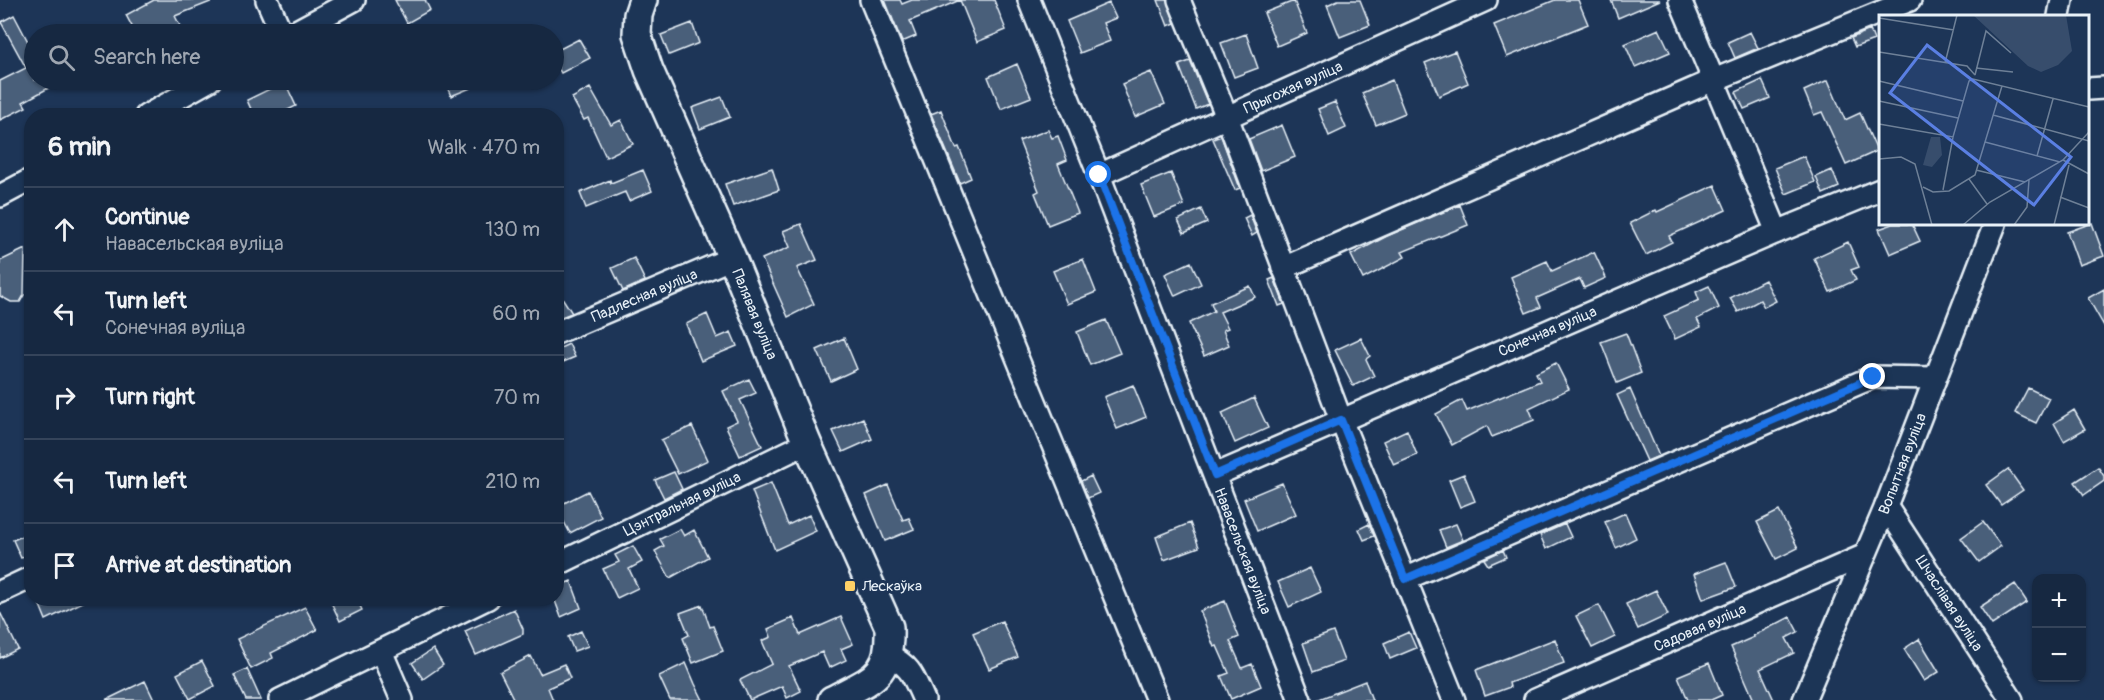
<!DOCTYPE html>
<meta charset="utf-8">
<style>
:root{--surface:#162841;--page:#23344c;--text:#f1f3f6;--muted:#9ea6b1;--line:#35445a}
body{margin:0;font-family:Pangolin,sans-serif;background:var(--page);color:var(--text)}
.controls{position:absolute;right:18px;bottom:18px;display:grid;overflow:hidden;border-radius:12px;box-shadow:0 2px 4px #0004}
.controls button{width:54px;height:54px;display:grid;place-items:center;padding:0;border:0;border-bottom:2px solid var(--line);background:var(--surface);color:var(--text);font:30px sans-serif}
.stop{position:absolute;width:18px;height:18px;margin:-14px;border:4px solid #1a73e8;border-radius:50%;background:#fff}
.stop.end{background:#1a73e8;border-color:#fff;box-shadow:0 2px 6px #0008}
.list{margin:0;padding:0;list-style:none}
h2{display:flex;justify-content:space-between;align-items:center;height:78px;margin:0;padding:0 24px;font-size:26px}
h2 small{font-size:20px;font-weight:400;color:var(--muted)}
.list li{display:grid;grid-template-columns:39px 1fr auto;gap:18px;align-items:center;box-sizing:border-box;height:84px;padding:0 24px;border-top:2px solid var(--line)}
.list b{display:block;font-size:22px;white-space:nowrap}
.list p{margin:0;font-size:20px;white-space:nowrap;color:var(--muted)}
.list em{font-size:20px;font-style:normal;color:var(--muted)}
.icon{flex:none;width:33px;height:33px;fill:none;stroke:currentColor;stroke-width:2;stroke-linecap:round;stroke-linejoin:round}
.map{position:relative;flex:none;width:2104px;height:700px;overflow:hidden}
.search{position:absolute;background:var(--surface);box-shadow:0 2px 4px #0004;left:24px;top:24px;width:540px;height:66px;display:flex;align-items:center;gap:15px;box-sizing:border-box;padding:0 21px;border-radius:33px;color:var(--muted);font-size:22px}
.panel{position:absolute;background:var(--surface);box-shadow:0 2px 4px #0004;left:24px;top:108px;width:540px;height:498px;border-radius:24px}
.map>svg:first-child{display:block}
.building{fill:#495e7a;stroke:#e8f1f8;stroke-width:1.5}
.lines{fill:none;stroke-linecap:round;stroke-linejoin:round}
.minor-casing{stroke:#e8f1f8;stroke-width:26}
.major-casing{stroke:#e8f1f8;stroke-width:32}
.minor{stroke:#1d3557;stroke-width:21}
.major{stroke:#1d3557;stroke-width:27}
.route{stroke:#1a73e8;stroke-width:8}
.poi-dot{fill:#ffd166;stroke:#1d3557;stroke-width:2}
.labels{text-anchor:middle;stroke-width:6;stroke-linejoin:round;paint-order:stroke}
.street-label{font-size:15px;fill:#e8f1f8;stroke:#1d3557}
.poi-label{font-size:15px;fill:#e8f1f8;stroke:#1d3557;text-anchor:start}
.inset-road{fill:none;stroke:#6e8097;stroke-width:1.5}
.view{fill:#5a7fe2;fill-opacity:0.15;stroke:#5a7fe2;stroke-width:3}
.inset-edge{fill:none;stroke:#e8f1f8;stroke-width:3}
</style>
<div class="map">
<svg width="2104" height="700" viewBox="0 0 2104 700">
<rect width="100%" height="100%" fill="#1d3557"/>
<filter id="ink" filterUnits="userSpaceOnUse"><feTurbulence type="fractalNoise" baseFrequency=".0167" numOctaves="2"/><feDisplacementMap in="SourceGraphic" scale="12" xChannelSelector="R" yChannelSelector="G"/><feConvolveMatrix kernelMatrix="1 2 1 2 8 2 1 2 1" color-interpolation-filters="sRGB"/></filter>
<g filter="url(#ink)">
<path class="building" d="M154,0H213V1L175,16L180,26L165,34H136L126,15Z
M395,0H425L430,10L407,23Z
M885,0H900L902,4L912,0H994L1006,30L977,42L960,0L910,21L916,36L902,42Z
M1158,0H1167L1175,23L1168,26Z
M1338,0H1360L1370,25L1340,37L1327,5Z
M1555,0H1578L1588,24L1507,57L1494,25Z
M1611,0H1660L1618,18Z
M1294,1L1307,33L1277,46L1264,13Z
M1109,3L1116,18L1103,23L1110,41L1080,53L1067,21Z
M14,15L34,53V80H63L23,102L26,107L0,120V81L26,68L1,22Z
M692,23L699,43L669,55L661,35Z
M1659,29L1670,52L1635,67L1625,44Z
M1870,30L1874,40L1855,47L1851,38Z
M1750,32L1758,48L1735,58L1728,42Z
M1246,34L1258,68L1234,77L1221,43Z
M579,39L590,58L561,73L554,60V52Z
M1455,51L1468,83L1439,96L1425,63Z
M1190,61L1208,104L1196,109L1179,65Z
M1017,64L1031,97L1001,109L988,77Z
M1151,72L1165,104L1135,117L1122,84Z
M270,80H284L296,106L276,116H254L247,100L274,87Z
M444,80H490L451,96Z
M1392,80L1405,113L1376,125L1362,93Z
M1762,80L1770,98L1744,109L1736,92Z
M1828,80L1845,120L1860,113L1877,151L1846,165L1822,112L1814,115L1804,91Z
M590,88L611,125L621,120L633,144L606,157L588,118L584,120L572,98Z
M722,97L730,117L700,129L692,108Z
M1335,102L1346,128L1329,136L1318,109Z
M941,110L956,148L959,147L971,178L960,183L931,114Z
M1282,125L1295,157L1261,171L1249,139Z
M1048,130L1052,138L1058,136L1067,160L1058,164L1078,213L1048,225L1035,193L1039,191L1019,141Z
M1221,136L1240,188L1235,190L1213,139Z
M1804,156L1815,182L1786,194L1775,168Z
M772,168L779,190L733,206L725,184Z
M643,170L652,191L629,201L625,192L586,208L580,193L610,180L611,183Z
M1832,170L1839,187L1823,194L1816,177Z
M1171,173L1184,205L1154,217L1141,185Z
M1715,185L1726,210L1669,236L1672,242L1646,255L1630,223L1656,210L1657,212Z
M1460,205L1468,225L1402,252L1405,257L1363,279L1351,255L1387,236Z
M1201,209L1207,223L1184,233L1178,220Z
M1250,215L1257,233L1252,236L1244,218Z
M2092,223L2104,256L2079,265L2067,232Z
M801,224L817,260L797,268L814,304L788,317L762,259L790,247L783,231Z
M1893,224H1912L1920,241L1890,254L1879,229Z
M1848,242L1859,267L1851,270L1856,280L1830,292L1814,258Z
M25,249L24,295L20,302H11L0,296V261Z
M1594,252L1606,278L1584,288L1580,279L1537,298L1541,307L1526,313L1511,277L1547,261L1552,271Z
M634,258L645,281L623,291L612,268Z
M1083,259L1096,292L1067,304L1053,271Z
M1191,262L1201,284L1175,296L1165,274Z
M1274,278L1284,304L1279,306L1269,280Z
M1765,280L1776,301L1764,307L1760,300L1738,312L1730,298Z
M1250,286L1255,297L1220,312L1228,328L1223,330L1229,345L1204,356L1189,323L1214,311L1211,303Z
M1709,286L1719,308L1697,319L1701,327L1675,339L1664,316L1699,300L1696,292Z
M556,288L572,313L556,319Z
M2104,289V326L2088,298Z
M707,314L717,338L731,332L737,346L701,361L686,324Z
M1106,320L1120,353L1090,365L1077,332Z
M1626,333L1641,373L1617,383L1601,342Z
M844,338L857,369L831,381L817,350Z
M1361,338L1370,356L1366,359L1374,376L1353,386L1335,350Z
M569,344L575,357L556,365V350Z
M1556,363L1569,389L1529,408L1534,420L1492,437L1487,426L1452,445L1436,414L1462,400L1467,411L1540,381L1536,373Z
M749,379L756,393L740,400L762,446L740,456L726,426L737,421L723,391Z
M1133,385L1146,417L1117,429L1104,397Z
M2028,388L2049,398L2036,423L2015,413Z
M1630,389L1659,456L1647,461L1617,395Z
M1254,398L1268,428L1235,443L1222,413Z
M2074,410L2085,429L2064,441L2054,423Z
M863,418L872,439L843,452L833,431Z
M692,426L708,460L678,474L661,440Z
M1407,430L1417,455L1394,465L1383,441Z
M2098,467L2104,476V481L2084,495L2075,482Z
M2008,469L2023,490L2001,505L1986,485Z
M674,472L682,489L664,498L655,480Z
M1464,474L1475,501L1460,507L1449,480Z
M1091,476L1099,493L1088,498L1081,481Z
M771,483L788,525L809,515L816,531L775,550L752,491Z
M1282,483L1296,514L1257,531L1244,499Z
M888,485L903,520L909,518L914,529L885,541L866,495Z
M588,491L601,517L570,533L556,507Z
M1779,511L1798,548L1776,559L1757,522Z
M1625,513L1636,538L1616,548L1605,522Z
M1983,522L2001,546L1979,562L1961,538Z
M1190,523L1199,547L1164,560L1156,537Z
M1369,524L1374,536L1364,540L1359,529Z
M1456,524L1463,540L1446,547L1439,530Z
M1565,524L1571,537L1546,549L1540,535Z
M680,529L684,536L694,530L708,557L670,578L655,551L664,546L660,539Z
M32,532V553L21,558L13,540Z
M633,546L642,562L629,569L638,588L617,598L603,569L619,562L615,555Z
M1503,550L1506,557L1488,565L1484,559Z
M1726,562L1736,587L1703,599L1694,574Z
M1310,568L1321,592L1289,607L1278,582Z
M571,581L581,608L561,617L554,598H556V587Z
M2015,584L2027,602L1992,625L1980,607Z
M1656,590L1668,615L1638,629L1626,604Z
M37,598H91L46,620Z
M329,598H356L362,610L340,621Z
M1225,601L1239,637L1230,641L1242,668L1252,664L1261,686L1231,699L1221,676L1229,673L1217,646L1214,647L1200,611Z
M702,605L710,627L713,626L723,651L693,663L683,638L689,635L680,613Z
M1599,605L1615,637L1592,648L1576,616Z
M305,607L317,630L271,653L273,658L251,669L237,639Z
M514,609L523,629V634L476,655L465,631Z
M0,612L18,649L0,658Z
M841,617L853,644L841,649L846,660L829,668L822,652L789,666L801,691L787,698L782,686L750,700L740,680L772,664L762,641L771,637L768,629L793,618L800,635Z
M1790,617L1798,632L1786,638L1794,653L1760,669L1774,700H1754L1731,647L1754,637L1753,636Z
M1002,621L1018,657L989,669L973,633Z
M581,631L588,646L574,651L568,637Z
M1333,632L1344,661L1313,672L1303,643Z
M1409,632L1416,648L1390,659L1384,643Z
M1555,639L1564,663L1509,683L1510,687L1485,696L1476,670Z
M1919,639L1939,672L1924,681L1904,649Z
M433,649L443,665L423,679L412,663Z
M531,656L540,674L564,664L570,678L548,688L553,700H514L500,672Z
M202,661L215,686L190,699L177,674Z
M686,663L695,684L703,700H670L659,676Z
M1709,663L1722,695L1711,700H1688L1678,676Z
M247,669L261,700H246L234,675Z
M145,681L154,700H106Z
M1365,681L1372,700H1320L1319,699Z"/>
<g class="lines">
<defs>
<g id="minor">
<path d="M267,0L282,34"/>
<path d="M871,0L1157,700"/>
<path id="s1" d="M1029,0L1099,175L1300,700"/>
<path d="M1179,0L1227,117L1341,420L1454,700"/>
<path d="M1680,0L1777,232"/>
<path d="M2059,16L2062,0"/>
<path d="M291,34L354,0"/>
<path d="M2088,89L2104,88"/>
<path d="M146,116L210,80"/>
<path id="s2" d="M1099,175L1486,0"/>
<path d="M0,196L32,179"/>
<path d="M1283,268L1714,80L1910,0"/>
<path id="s3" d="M556,333L732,258"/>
<path id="s4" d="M1215,475L1777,232L1880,190"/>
<path id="s5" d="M1886,506L2012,700"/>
<path id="s6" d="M556,565L807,443"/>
<path d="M1405,579L1873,377L1935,378"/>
<path d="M0,592L32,577"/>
<path d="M381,651L402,700"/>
<path d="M888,655C912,667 913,676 924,700"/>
<path d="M280,700L488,598"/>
<path id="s7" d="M1535,700L1863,556"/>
<path id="s8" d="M1804,700L1886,506L1995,224"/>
</g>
<g id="major">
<path id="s9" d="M643,0L638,15L637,34L649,70L732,258L807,443L889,627C891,677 872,679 832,700"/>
</g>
</defs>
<use href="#minor" class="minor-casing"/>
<use href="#major" class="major-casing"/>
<use href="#minor" class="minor"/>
<use href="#major" class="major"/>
</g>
</g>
<g class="lines" filter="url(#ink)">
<path class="route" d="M1099,175L1215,475L1341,420L1405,579L1873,377"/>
</g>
<rect class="poi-dot" x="844" y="580" width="12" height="12" rx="3"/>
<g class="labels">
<g class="street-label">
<text dy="5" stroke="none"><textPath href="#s2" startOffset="213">Прыгожая вуліца</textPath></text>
<text dy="5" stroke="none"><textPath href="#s3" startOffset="96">Падлесная вуліца</textPath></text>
<text dy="5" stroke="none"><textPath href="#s9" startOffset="339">Палявая вуліца</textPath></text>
<text dy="5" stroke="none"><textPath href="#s4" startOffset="362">Сонечная вуліца</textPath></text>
<text dy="5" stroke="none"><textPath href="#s8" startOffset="256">Вопытная вуліца</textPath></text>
<text dy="5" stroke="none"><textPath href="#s6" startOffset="140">Цэнтральная вуліца</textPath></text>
<text dy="5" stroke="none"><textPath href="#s1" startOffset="591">Навасельская вуліца</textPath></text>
<text dy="5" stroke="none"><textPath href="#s5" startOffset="116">Шчаслівая вуліца</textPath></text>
<text dy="5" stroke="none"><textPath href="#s7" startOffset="180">Садовая вуліца</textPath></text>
</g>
<g class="poi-label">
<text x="862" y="591">Лескаўка</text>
</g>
</g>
<g transform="translate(1879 15)">
<rect width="210" height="210" fill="#1d3557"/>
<path d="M94,0H187L193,36L179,50L162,57L149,51ZM52,122H61L63,140L53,152L44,150Z" fill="#374d6c"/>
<path class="inset-road" d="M0,3L75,15M0,37L88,51L96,60M66,48L78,0M97,53L134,57M96,60L107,16L132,38M0,66L84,86M0,86L79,103M114,100L210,126M0,109L74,122L90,66L94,64L210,92M106,127L181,147M158,141L174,84M0,144L22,142L36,149L53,210M184,145L210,159M97,155L146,167M90,164L108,189M44,172L54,177L70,176L96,160L123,71M64,175L74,122M181,182L210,193M84,210L111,187L184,145L210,117M135,210L148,192L150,165M175,210L190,150"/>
<path class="view" d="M48,30L192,142L155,190L11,78Z"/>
<rect width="210" height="210" class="inset-edge"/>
</g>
</svg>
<div class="controls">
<button>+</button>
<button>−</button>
</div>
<div class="stop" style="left:1099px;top:175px"></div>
<div class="stop end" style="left:1873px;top:377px"></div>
<div class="search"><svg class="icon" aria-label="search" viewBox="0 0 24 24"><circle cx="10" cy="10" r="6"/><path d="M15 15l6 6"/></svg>Search here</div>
<section class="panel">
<h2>6 min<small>Walk · 470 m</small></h2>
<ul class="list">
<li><svg class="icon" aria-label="ahead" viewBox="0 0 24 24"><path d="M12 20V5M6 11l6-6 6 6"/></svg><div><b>Continue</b><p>Навасельская вуліца</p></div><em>130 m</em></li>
<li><svg class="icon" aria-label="left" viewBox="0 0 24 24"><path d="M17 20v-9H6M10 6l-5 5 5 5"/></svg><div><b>Turn left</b><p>Сонечная вуліца</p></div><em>60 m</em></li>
<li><svg class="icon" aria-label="right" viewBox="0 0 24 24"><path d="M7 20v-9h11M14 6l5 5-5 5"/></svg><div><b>Turn right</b></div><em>70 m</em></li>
<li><svg class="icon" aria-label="left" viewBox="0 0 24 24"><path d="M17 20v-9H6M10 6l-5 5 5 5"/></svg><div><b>Turn left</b></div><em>210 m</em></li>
<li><svg class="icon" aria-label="arrive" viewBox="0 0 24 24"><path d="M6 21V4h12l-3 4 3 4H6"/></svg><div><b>Arrive at destination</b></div></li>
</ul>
</section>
</div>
